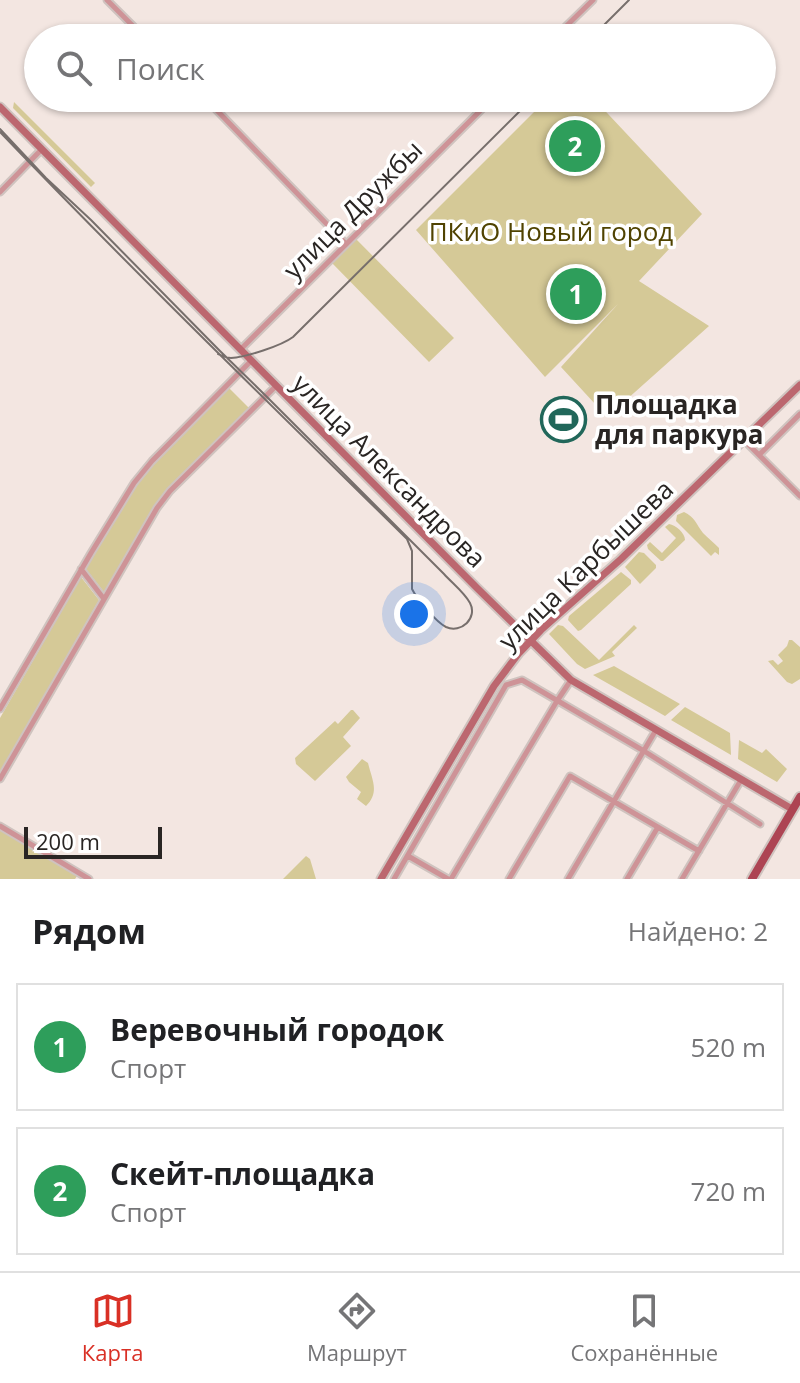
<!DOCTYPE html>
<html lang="ru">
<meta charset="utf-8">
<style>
:root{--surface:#fff;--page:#f2f2f2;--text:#202124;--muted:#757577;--line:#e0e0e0;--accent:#d93025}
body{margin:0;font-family:"Open Sans",sans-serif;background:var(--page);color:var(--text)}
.scale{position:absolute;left:24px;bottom:20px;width:138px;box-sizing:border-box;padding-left:8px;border:4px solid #292523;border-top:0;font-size:22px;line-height:28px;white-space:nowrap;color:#292523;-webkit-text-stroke:6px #fff;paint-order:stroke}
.you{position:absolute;left:414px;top:614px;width:28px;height:28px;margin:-20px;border:6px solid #fff;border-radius:50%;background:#1a73e8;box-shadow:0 0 0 12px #1a73e833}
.badge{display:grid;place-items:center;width:52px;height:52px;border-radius:50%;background:var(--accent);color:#fff;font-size:26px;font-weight:700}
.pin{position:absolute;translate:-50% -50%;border:4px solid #fff;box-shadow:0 2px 8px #0006}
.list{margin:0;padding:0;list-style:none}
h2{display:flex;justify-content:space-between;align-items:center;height:104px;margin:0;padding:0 32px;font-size:34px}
h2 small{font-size:26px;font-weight:400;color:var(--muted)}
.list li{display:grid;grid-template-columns:52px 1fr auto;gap:24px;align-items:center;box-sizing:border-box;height:128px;margin:0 16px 16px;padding:0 16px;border:2px solid var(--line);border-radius:0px}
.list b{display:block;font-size:30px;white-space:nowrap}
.list p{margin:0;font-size:26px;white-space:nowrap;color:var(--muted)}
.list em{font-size:26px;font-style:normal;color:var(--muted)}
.icon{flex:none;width:44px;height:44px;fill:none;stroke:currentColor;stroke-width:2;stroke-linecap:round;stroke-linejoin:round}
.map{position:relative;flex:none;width:800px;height:879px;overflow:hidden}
.search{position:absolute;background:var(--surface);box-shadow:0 2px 6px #0004;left:24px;right:24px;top:24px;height:88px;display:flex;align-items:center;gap:20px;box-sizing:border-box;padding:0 28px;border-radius:44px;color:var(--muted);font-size:30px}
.sheet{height:392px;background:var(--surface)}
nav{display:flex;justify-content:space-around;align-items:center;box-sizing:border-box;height:112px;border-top:2px solid var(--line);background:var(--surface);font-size:22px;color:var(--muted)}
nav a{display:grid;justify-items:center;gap:4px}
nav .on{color:var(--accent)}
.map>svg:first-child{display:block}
.green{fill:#d5c997}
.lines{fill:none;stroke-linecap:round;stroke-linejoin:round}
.street-casing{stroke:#cfc3bf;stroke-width:9}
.secondary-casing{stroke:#cfc3bf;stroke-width:11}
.primary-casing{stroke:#cfc3bf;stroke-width:12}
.street{stroke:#ce9397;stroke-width:5}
.secondary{stroke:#bc676f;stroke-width:7}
.primary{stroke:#ad4453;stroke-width:8}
.tram{stroke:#776f6c;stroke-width:2}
.labels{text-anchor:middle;stroke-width:7;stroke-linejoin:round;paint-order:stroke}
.street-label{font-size:26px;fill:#292523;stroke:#fff}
.park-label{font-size:26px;fill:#504301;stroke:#fff}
.poi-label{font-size:26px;font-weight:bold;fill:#292523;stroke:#fff;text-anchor:start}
</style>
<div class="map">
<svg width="800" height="879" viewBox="0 0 800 879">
<rect width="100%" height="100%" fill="#f3e6e1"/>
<path class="green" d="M548,98H593L702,214L639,281L709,326L607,417L561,367L618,304L545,377L416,230Z
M14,102L95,183L91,187L13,108Z
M356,239L454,338L429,362L332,263Z
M228,387L249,408L168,489L139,532L104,592L85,568L136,484L154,462Z
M684,512C695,517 696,524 703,533C708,538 714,543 719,548V555L715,552L711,556L676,521L677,515Z
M669,524C676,525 685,533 685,540L663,561H661L648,549L647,545L650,542L662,553L676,538L665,527Z
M639,552L644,553L656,565V568L640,584L625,567Z
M621,572L631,580V584L581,630L578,631L568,620L569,616Z
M81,577L99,600L0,773V718Z
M558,625L563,626L599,660L634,625L637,628L612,652L615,656L585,669L577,664L549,634Z
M789,640H792L800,647V679L792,684L787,682L768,661L773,660L778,665L783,661L778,655L787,646Z
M614,666L680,704L665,716L593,675Z
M685,707L730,733L731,755L671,720Z
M351,710H353L360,718L343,737L351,746L315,781L296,764L295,758L335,721L338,724Z
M739,740L762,753L766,749L787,769L777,782L738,759Z
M362,759L368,763C372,780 380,792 366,806L357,799L361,792L349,782L346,777Z
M0,829L78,875L75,879H0Z
M306,856L310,859L316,879H283Z"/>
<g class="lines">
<defs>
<path id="street" d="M107,0L145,38
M554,38L593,0
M205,98L346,244
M0,192L41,150
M240,350L493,98
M744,440L800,496
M759,455L800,414
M81,569L104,599
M0,709L91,553L134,483L152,461L251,361
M0,779L157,508L170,491L276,386
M0,826L89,879
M408,856L448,879
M394,879L506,685L522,680L644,751L760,824
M451,879L557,701L571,680
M509,879L570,776L699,851
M568,879L656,730
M627,879L658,827
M682,879L741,780"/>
<path id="secondary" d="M0,107L477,588L571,680L792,809
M381,879L494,686L519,653L541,630L621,559L800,385"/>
<path id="primary" d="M752,879L800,797"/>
</defs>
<use href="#street" class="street-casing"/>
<use href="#secondary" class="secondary-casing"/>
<use href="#primary" class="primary-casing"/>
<use href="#street" class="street"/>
<use href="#secondary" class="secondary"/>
<use href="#primary" class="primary"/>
<path class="tram" d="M591,38L629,0
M0,129L46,178L91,220L220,351L266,396L444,574C452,583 464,592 470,603C478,618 461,634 446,627C436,622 417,599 412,589V551L407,539C271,405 133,271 0,132
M218,354C223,356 226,358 231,358C246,357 281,346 293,337L533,98"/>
</g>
<defs>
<symbol id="stadium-ring" viewBox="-11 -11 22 22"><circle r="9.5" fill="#fff" stroke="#21675a" stroke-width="1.5"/><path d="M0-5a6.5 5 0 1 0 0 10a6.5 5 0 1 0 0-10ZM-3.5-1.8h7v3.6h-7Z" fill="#21675a"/></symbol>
</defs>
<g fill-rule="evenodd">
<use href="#stadium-ring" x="538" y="394" width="51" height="51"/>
</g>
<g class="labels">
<g class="street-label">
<text transform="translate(353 210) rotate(-45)" y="9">улица Дружбы</text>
<text transform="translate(389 471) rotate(45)" y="9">улица Александрова</text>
<text transform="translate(586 565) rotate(-44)" y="9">улица Карбышева</text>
</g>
<g class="park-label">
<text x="551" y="241">ПКиО Новый город</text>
</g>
<g class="poi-label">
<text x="595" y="414">Площадка<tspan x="595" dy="30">для паркура</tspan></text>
</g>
</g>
</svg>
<div class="scale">200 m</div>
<div class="you"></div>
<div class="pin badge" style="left:576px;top:294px;background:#2e9e5b">1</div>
<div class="pin badge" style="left:575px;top:146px;background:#2e9e5b">2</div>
<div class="search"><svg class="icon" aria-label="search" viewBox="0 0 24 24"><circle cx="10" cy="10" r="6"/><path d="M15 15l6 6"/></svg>Поиск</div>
</div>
<section class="sheet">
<h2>Рядом<small>Найдено: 2</small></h2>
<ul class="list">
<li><span class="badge" style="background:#2e9e5b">1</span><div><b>Веревочный городок</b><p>Спорт</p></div><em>520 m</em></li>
<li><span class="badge" style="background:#2e9e5b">2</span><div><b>Скейт-площадка</b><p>Спорт</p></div><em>720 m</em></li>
</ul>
</section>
<nav>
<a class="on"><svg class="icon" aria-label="map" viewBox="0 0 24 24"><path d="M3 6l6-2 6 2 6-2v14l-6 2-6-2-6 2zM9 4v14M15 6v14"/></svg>Карта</a>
<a><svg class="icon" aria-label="directions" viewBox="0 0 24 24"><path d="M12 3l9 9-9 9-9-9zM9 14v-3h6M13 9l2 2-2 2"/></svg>Маршрут</a>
<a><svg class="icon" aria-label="saved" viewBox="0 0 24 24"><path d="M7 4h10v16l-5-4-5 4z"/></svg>Сохранённые</a>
</nav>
